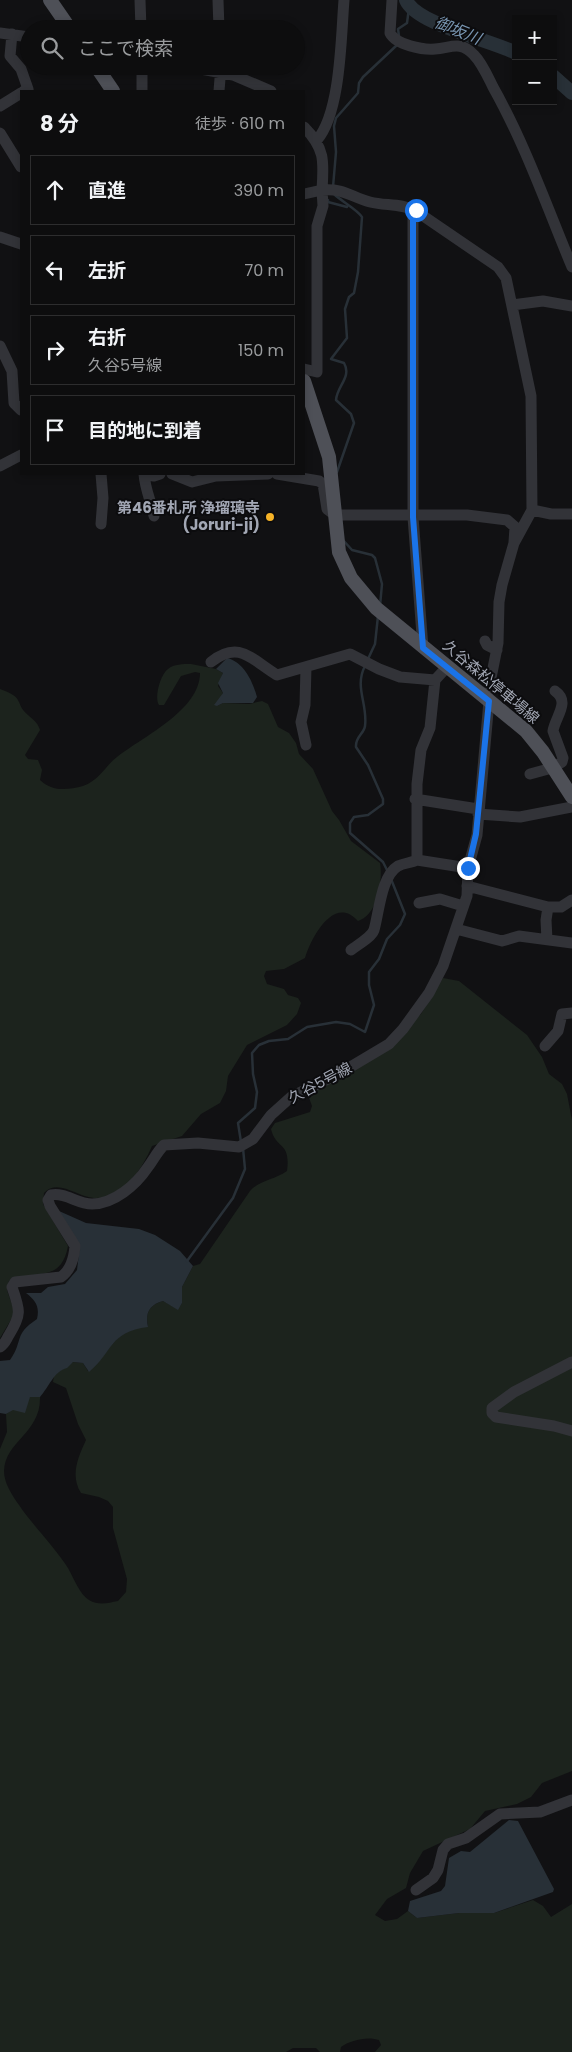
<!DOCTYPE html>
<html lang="ja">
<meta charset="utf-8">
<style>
:root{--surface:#0d0d0e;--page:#161617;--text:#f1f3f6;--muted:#9a9c9e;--line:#2d2d2e}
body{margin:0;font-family:Poppins,"Noto Sans JP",sans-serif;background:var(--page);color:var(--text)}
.controls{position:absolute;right:15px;top:15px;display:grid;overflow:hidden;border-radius:0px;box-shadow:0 2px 8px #0003}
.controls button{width:45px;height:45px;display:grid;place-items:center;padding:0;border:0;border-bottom:1px solid var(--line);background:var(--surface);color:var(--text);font:25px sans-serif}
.stop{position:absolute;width:15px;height:15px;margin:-11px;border:4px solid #1a73e8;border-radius:50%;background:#fff}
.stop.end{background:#1a73e8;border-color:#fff;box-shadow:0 1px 5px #0008}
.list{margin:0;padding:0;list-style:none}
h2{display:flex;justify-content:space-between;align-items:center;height:65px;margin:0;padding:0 20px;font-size:21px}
h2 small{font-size:16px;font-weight:400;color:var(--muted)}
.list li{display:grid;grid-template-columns:32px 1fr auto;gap:15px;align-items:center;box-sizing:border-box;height:70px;margin:0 10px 10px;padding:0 10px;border:1px solid var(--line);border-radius:0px}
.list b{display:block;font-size:19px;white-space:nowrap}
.list p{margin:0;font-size:16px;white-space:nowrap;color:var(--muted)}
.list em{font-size:16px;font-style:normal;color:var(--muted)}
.icon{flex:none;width:28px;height:28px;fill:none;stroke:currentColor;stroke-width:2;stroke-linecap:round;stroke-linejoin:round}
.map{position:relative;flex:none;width:572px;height:2052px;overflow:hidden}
.search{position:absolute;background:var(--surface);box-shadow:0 2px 8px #0003;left:20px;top:20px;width:285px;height:55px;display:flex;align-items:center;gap:12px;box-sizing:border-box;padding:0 18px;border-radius:28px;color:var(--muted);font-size:19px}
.panel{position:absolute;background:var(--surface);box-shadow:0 2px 8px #0003;left:20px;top:90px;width:285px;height:385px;border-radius:0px}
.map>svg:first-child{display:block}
.green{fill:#1c231d}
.water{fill:#283037}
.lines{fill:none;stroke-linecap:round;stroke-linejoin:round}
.stream{stroke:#283037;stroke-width:2.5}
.river{stroke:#283037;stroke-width:14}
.minor{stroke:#323338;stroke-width:11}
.major{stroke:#4e5057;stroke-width:14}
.route{stroke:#1a73e8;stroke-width:6}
.poi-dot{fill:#f6b327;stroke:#0c0c0e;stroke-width:2}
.labels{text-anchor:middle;stroke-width:4;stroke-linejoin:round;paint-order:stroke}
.poi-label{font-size:15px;font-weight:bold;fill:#a2a7b4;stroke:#0c0c0e;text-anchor:end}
.street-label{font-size:15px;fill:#a2a7b4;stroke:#0c0c0e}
.water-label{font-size:16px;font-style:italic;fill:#7895b1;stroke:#0c0c0e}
</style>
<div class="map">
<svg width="572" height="2052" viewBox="0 0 572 2052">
<rect width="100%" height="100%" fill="#111113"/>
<path class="green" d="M191,664L216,669L223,673L218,686L223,693L217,706L223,703L249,704L262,701L268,704L278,727L289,733L296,743L299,754L313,769L332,811L339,820L351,841L380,863C383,880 378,915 358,921C334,894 311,938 305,958L284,969L266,971L264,976L267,984L284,989L288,995L298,998L301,1003L297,1014L287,1025L247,1045L228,1076L226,1091L220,1103L201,1114L182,1136L152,1146C142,1169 123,1200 94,1198C77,1197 58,1178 44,1193L43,1204L68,1246C61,1284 35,1269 9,1281L7,1290L15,1313L0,1338V689C26,698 14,703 28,715C34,721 37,721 40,730L25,755L28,759L38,760L42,770L40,780C52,792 68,790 83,786C100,780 105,766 117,757C144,736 200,710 200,673L195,672L181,676L164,705H159C154,698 160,675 168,669C174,664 183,664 191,664Z
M443,978L459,981L527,1035L542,1057L549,1074L562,1084L567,1094L572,1120V1771L542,1783L531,1797L517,1804L485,1811L470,1829L423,1851L410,1873L406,1888L387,1899L375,1915L385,1921L397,1919L408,1911L417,1918L459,1913H494L533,1900L543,1906L551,1917L572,1904V2052H375L381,2045L379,2040C368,2036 350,2040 341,2047L340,2052H320L316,2048H293L286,2052H0V1449L7,1432L6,1414L30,1397H40C41,1433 5,1441 4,1471C4,1483 12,1495 19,1505C34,1527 54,1546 68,1568C73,1577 80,1595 89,1600C99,1606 108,1603 118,1601L126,1592L127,1579L113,1528V1507L108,1501L99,1497L81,1493C70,1476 78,1457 86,1440L78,1424L66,1388L53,1382L54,1375L73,1362L83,1363L88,1371C114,1351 109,1332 148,1326C145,1313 149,1305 163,1301L178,1309L182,1303V1287L193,1266L200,1264L250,1191C260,1180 274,1180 287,1171C291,1141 276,1150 271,1129L275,1123L310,1112L312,1106L308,1095L311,1089L372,1059L421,1014Z"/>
<path class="water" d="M227,658C244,662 253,682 257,697L253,703H223L217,706L214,705L223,693L218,683L223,673L216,669Z
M59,1211L86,1223L139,1229L155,1235L180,1251L193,1266L182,1287V1303L178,1310L163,1301C149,1305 145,1313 148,1327C109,1332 114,1351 89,1372L83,1363L73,1362L67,1368C54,1371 49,1387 40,1397H30L25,1413L13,1410L6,1414L0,1413V1361L10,1360C24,1340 13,1335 37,1319C40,1306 35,1300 26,1293H41L48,1287L65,1284L77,1270L80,1245Z
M509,1820L518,1821L554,1889L553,1892L494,1913H459L417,1918L408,1911L410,1901L441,1891L445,1886L449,1858L461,1851L470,1852Z"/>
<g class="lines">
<path class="stream" d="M399,36L398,29L407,23L409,8
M152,66L185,71
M333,187L336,152L334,126L336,118L358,93L359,83L363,77L397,45
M334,194C341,201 358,210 362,217L358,272L354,293L349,297L345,309L347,338L331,359L344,363C352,377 337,386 336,400L351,414L354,423L337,472
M328,200V202L347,207
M343,540L352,550L372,555L375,558L382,584L380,606
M368,659L375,644L378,616
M365,666C354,687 368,704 365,726C364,734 355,737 356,747L368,765L383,799V804L368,815L354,817L350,823V833L383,862L388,872
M241,1142L238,1123L255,1108L257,1092L253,1074L252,1053L259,1045L269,1041L288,1039L307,1027L336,1022L350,1024L365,1032L374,1005L369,985V972L379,959L387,939L400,925L405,914L391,879
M187,1261L233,1198L245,1169L243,1148"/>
<path class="river" d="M406,0C416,24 490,40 516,53
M553,76L572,93"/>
<path class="minor" d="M140,0L141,29
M218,0L219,29
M392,0L390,33C396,45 423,50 435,49C451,48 460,40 474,55C482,63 488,77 493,87C525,144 547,207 572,267
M0,33L29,37
M12,34L10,56L21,69L28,89L24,91
M142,66V91
M185,66L233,75L271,91
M219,91L221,66
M0,106L21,93
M0,133L21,167
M317,140C341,112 341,36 344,0
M304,194L322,190L323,206L317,226V372L304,369
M416,211L413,218V517L423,648
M0,237L21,244
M512,305L543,301L572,306
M0,346L12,371L14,403L21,410
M0,466L21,455
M101,474L103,498L101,524
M144,474C145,489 151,501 154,516
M144,474L154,476L160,474
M172,474L192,482L216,476L268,474
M277,474L319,481L323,484L327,509L335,515H467L507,520L515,527L514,542
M532,510L551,514H572
M485,641L487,645L497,650
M211,662C239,640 251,659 277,675L350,654L379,669L400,677L435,680L447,667
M435,680L430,728L421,750L417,784V860L468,868
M306,745L301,722L305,705L306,667
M530,774L552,768L562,762L563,758L553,731C555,717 571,702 555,691
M415,799L478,809
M478,814L520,817L572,807
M467,886L548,907H561L572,900
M419,903L440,899L463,906
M456,929L502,941L519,936L572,943
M547,940L546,920L548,907
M351,950C357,945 371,938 374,930C379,913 381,876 398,866C404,863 411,863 417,860
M545,1046L558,1031L562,1014L572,1013
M0,1347C5,1344 6,1340 9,1335C22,1314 20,1310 12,1287L15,1282L61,1277C71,1270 74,1259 75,1246L50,1206L48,1200L51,1195C65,1192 77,1204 92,1204C114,1204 136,1185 148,1167C154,1159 157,1152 164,1145L198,1143L239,1147L253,1139L271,1115L291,1097L342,1072L389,1044L403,1029L429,993L443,966L467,896L468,868L477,835L489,701L487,698L498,643L499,602L502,585L514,543L532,510L531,396L506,278L498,267L416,211C401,203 386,206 370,202C351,197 344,188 322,190C324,161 325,148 304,127
M572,1362L514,1392L492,1408V1413L496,1417L554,1426L572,1431
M416,1890L433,1878L438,1870L443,1850L448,1844L466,1838L500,1814L540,1812L572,1800"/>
<path class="major" d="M50,0L70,29
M96,66L113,91
M304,381L329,457L339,552L351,578L376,608L526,731L543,752L572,797"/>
</g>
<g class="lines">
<path class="route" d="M416,210L413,218V517L423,648L489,701L476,834L468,868"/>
</g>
<circle class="poi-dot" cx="270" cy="517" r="5"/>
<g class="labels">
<g class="poi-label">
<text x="260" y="513">第46番札所 浄瑠璃寺<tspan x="260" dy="17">(Joruri-ji)</tspan></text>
</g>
<g class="street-label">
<text transform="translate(491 682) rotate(40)" y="5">久谷森松停車場線</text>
<text transform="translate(320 1083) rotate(-28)" y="5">久谷5号線</text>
</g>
<g class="water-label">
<text transform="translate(458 30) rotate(22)" y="6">御坂川</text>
</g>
</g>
</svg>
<div class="controls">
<button>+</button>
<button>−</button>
</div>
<div class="stop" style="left:416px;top:210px"></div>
<div class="stop end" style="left:468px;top:868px"></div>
<div class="search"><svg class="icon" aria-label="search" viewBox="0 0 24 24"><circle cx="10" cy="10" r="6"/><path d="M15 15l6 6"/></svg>ここで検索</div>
<section class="panel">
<h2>8 分<small>徒歩 · 610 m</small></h2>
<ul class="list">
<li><svg class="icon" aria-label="ahead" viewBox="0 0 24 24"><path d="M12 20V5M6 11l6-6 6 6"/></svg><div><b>直進</b></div><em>390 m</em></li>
<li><svg class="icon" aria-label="left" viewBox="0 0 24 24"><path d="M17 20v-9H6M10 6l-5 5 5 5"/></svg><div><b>左折</b></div><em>70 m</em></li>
<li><svg class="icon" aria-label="right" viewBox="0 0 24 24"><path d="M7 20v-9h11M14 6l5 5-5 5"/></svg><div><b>右折</b><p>久谷5号線</p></div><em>150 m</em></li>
<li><svg class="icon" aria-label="arrive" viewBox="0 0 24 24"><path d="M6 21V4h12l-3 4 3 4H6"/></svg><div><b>目的地に到着</b></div></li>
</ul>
</section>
</div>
